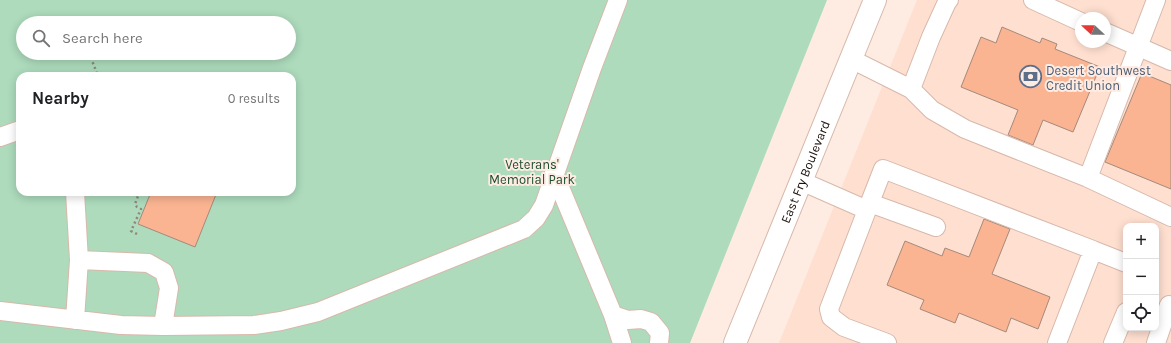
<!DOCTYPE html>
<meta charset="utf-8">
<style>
:root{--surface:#fff;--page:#f2f2f2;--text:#202124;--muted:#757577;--line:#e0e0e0}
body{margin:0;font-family:Karla,sans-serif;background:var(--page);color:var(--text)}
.controls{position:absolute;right:12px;bottom:12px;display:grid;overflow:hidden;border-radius:8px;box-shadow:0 2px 10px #0003}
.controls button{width:36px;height:36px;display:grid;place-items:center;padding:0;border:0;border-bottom:1px solid var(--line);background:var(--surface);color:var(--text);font:20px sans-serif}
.compass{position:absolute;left:1075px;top:12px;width:36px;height:36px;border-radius:50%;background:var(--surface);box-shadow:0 2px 10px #0003;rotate:292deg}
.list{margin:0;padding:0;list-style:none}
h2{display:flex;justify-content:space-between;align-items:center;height:52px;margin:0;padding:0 16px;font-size:17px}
h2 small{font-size:13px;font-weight:400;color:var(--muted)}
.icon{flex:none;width:22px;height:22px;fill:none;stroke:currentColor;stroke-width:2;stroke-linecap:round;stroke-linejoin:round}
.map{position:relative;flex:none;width:1171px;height:343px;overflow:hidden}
.search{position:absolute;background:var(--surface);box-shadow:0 2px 10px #0003;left:16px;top:16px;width:280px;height:44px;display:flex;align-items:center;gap:10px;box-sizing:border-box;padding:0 14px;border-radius:22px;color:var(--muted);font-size:15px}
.panel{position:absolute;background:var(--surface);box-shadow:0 2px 10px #0003;left:16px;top:72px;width:280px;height:124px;border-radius:12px}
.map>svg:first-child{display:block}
.built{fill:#fedfd0;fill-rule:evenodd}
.green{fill:#addbbc;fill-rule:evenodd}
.building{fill:#fab492;stroke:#a5897c}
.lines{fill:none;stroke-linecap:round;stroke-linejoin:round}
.minor-casing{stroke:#d7b9ab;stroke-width:20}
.major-casing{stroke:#d7b9ab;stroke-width:24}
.path{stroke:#93847c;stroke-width:2.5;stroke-dasharray:2 3;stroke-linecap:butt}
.minor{stroke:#fff;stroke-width:18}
.major{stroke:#fff;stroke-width:22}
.labels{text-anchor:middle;stroke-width:4;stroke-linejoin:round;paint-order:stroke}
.service-label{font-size:13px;fill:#4e5e75;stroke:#feebe2;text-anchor:start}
.park-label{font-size:13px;fill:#1b4f31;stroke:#feebe2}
.street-label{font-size:13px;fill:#1c110c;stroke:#feebe2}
</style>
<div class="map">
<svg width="1171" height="343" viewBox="0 0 1171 343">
<rect width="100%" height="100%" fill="#feebe2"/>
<path class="built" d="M917,0H1171V343H779ZM1081,18H1105V42H1081ZM1126,226H1156V328H1126Z"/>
<path class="green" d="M0,0H827L690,343H0ZM23,23H289V53H23ZM20,76H292V192H20Z"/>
<path class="building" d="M1002,27L1040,43L1042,38L1057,44L1055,49L1100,67L1073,132L1043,120L1033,145L1008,135L1018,110L961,87L981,37L996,43Z
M1142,73L1171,85V189L1105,162Z
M151,192H217L195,247L138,224Z
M984,219L1010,229L992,274L1050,297L1038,329L1011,318L1006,332L959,313L955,323L920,309L924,300L887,285L905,241L942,256L945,248L969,257Z"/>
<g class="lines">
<defs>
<path id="minor" d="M949,0L947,2L931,37L911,89L932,110L965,129L1088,178
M1033,0L1081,22
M1156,0L1088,178L1171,217
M1105,32L1171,61
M851,59L911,89
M0,137L20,130
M554,173L613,315L622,343
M801,181L867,210L829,309L831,317L844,327L887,343
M870,203L936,227
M867,210L883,169L1093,250
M79,260L148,263L164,272L169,288L163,326
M0,311L121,325L163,326L254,325L281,321L318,312L524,229L536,218L544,205L592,68L618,0
M613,315L628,320L641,319L651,322L660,333L659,343
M75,320L79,260L75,192
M1057,343L1093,250L1126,263
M1113,343L1126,312
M1156,343L1169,305L1171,306"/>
<g id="major">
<path id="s1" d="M735,343L875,0"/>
</g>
</defs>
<use href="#minor" class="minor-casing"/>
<use href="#major" class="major-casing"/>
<path class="path" d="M89,53L98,76
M137,234L131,231L141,209L137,207L135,204L138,196L142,192"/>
<use href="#minor" class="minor"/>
<use href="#major" class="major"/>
</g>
<defs>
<symbol id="bank-ring" viewBox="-11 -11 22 22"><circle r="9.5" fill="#feebe2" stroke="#5c6f8a" stroke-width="1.5"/><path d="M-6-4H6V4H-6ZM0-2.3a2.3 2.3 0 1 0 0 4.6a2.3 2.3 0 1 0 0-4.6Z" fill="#5c6f8a"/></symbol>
</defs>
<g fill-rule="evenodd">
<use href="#bank-ring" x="1018" y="64" width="25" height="25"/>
</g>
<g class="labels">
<g class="service-label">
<text x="1046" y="75">Desert Southwest<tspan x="1046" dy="15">Credit Union</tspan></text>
</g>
<g class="park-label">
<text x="532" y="169">Veterans'<tspan x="532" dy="15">Memorial Park</tspan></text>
</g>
<g class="street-label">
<text dy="5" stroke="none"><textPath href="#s1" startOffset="185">East Fry Boulevard</textPath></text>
</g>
</g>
</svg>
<div class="controls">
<button>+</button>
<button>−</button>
<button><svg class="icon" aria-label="locate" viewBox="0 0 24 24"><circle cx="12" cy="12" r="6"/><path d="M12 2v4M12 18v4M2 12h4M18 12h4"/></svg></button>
</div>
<svg class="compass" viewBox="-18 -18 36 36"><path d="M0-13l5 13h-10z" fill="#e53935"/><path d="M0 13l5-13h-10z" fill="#757577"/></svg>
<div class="search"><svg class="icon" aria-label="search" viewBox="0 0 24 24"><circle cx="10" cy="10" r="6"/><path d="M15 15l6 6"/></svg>Search here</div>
<section class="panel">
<h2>Nearby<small>0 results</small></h2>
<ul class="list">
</ul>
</section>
</div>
